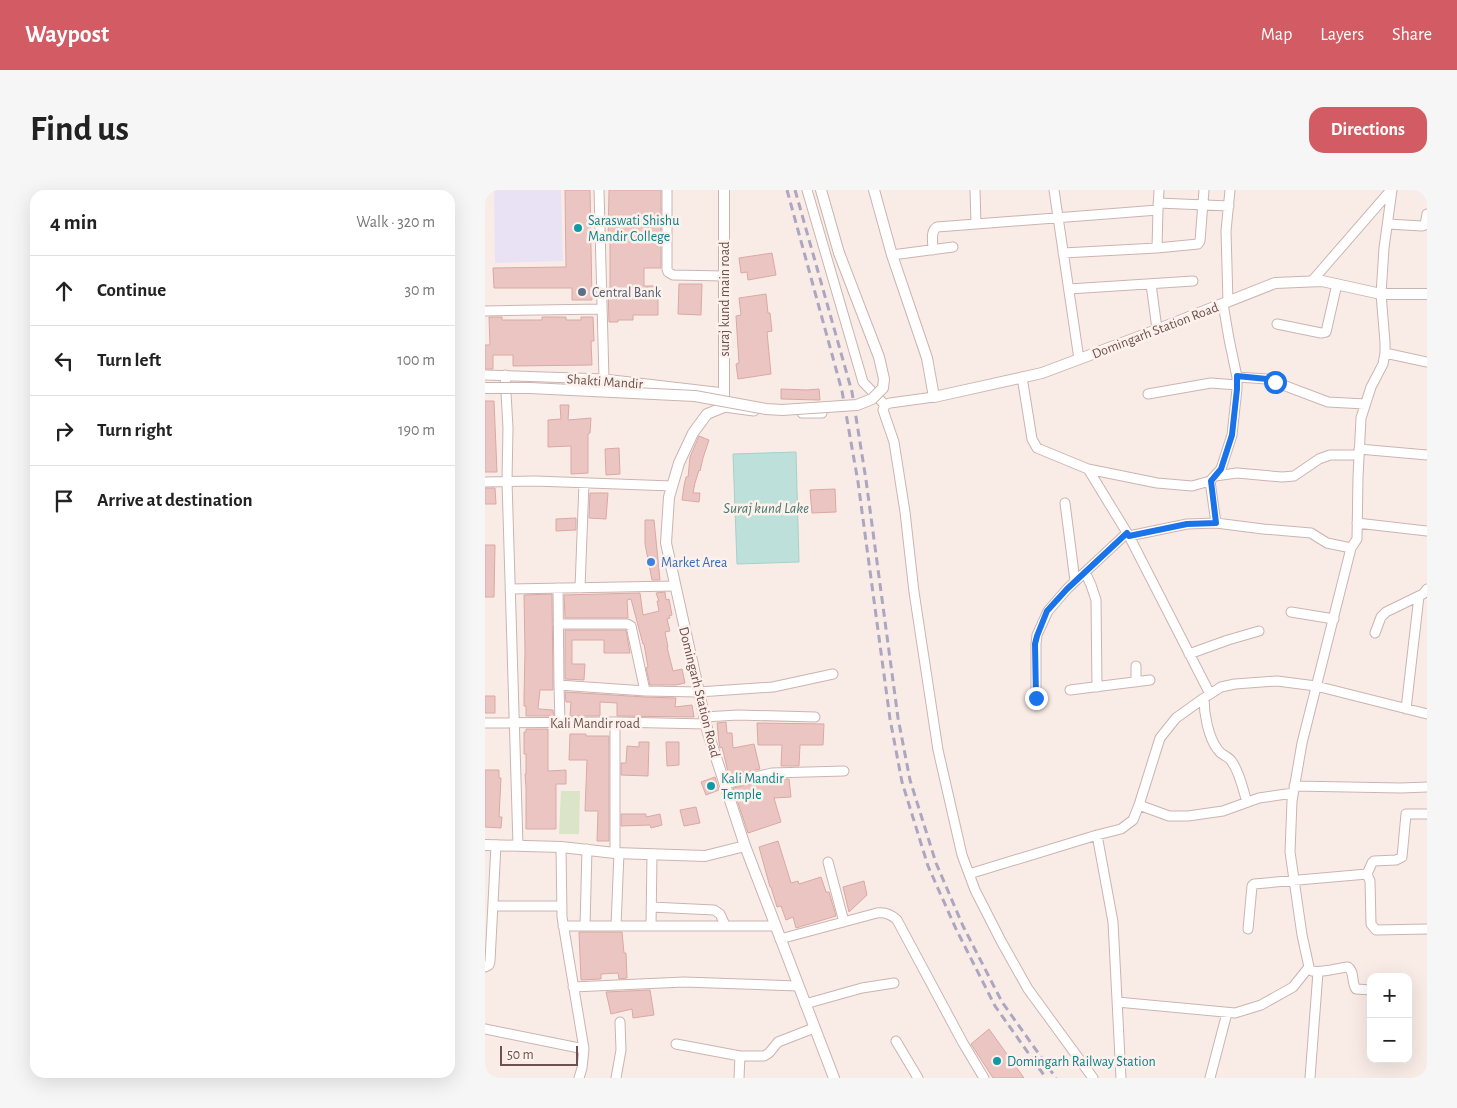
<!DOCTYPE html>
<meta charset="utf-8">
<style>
:root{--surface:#fff;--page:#f6f6f6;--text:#222;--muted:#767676;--line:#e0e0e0;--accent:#d35b63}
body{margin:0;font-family:"Alegreya Sans",sans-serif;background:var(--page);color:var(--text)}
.controls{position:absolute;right:15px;bottom:15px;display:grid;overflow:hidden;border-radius:10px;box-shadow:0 5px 20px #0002}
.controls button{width:45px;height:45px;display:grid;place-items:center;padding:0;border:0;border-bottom:1px solid var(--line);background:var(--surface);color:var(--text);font:25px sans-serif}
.scale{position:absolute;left:15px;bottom:12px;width:78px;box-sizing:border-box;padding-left:5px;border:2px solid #6e504e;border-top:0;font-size:14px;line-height:18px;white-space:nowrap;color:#6e504e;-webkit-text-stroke:4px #fcf1eb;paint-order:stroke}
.stop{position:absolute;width:15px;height:15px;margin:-11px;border:4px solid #1a73e8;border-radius:50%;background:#fff}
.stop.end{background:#1a73e8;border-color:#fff;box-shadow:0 1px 5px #0008}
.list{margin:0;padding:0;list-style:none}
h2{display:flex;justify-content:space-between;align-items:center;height:65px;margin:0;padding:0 20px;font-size:21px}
h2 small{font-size:16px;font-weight:400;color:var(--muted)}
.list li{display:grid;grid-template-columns:32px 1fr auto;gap:15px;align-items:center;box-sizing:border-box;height:70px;padding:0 20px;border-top:1px solid var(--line)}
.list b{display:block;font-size:19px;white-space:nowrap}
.list em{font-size:16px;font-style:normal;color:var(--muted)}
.icon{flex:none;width:28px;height:28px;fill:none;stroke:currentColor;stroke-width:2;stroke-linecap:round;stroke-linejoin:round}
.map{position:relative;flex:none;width:942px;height:888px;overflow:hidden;border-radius:15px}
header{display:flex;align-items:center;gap:30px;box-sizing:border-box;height:70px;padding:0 25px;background:var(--accent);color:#fff}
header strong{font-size:24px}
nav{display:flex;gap:28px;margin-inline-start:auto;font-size:18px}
.intro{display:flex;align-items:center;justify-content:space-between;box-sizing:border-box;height:120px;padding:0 30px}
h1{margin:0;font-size:35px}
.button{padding:12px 22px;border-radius:15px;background:var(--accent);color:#fff;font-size:18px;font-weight:700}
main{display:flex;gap:30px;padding:0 30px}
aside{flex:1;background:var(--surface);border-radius:15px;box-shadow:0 5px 20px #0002}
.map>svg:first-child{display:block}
.education{fill:#e9e2f5}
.green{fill:#dbe4c6}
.water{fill:#bde0db;stroke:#a5d0ca}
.building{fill:#ebc5c1;stroke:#dba8a4}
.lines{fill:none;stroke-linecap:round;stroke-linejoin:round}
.minor-casing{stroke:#cbb4b0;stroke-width:11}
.tertiary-casing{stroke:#cbb4b0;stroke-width:12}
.minor{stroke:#fff;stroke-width:9}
.tertiary{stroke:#fff;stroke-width:10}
.rail{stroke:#aca6c1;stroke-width:3;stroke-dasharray:8 5;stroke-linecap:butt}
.tertiary-bridge-casing{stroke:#cbb4b0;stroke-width:12;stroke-linecap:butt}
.tertiary-bridge{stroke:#fff;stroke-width:10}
.route{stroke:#1a73e8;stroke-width:6}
.culture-dot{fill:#0f9aa8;stroke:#fcf1eb;stroke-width:2}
.service-dot{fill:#5c6f8a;stroke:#fcf1eb;stroke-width:2}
.shop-dot{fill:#3f7fe0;stroke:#fcf1eb;stroke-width:2}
.labels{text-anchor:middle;stroke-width:5;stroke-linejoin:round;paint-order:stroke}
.culture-label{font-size:14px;fill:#0d838f;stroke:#fcf1eb;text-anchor:start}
.service-label{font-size:14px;fill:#4e5e75;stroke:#fcf1eb;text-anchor:start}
.street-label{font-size:14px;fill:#6e504e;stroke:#fcf1eb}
.shop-label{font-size:14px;fill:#366cbe;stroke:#fcf1eb;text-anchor:start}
.water-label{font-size:15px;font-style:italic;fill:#477872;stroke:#fcf1eb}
</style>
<header>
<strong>Waypost</strong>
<nav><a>Map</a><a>Layers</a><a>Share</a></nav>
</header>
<div class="intro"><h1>Find us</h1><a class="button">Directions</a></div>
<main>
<aside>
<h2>4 min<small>Walk · 320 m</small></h2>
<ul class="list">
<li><svg class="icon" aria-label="ahead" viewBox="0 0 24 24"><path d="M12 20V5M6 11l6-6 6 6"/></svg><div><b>Continue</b></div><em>30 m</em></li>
<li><svg class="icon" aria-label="left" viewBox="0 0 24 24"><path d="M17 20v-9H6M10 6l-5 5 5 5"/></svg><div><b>Turn left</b></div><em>100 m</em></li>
<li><svg class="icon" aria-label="right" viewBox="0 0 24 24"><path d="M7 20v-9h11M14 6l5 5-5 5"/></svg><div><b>Turn right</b></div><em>190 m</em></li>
<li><svg class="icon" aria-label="arrive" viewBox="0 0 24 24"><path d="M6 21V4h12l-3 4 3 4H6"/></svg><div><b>Arrive at destination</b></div></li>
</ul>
</aside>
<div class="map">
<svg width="942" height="888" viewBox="0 0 942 888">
<rect width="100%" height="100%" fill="#f9ece6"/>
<path class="education" d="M9,0H76L78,71L10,73Z"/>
<path class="green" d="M76,601H95L94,644H74Z"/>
<path class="water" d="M311,262L314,372L252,374L248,264Z"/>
<path class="building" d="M80,0H105L107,110H87V98H9L8,78L81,77Z
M124,0H176V78H159V96H173V125H148V130H133V132H124L123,98H125V51H123Z
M287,63L291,85L263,90L262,82L256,83L254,68Z
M194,94H217L216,125L193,124Z
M281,104L283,123H285L287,141L282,142L286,184L253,189L251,174L254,173L251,126L256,125L254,108Z
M4,127H17V130H57V127H81V130H96V127H108L109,151H106L107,175L28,176V165H8V179H0V155H5Z
M296,199L322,200L334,199L335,210L296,209Z
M0,211H9L12,282H0Z
M75,215H84L83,230L106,228L105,243L103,244V283L86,284V256L63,257V230L76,229Z
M214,246L224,250L218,268L215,281L214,280L210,293L208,303H215L214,312L197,310L199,296L201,287H203L205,267Z
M134,258L135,284L121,285L120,259Z
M0,298H10L11,314H0Z
M350,299L351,322L327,323L325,300Z
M105,303H123L121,329L104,328Z
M91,328V340L71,341V329Z
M160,330H169L175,390H167L160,354Z
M0,355H10L9,407H0Z
M180,402L181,410L184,409L187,425L184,426L185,428L182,429L185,441L180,442L183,457H182L188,481L197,479L200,493L191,495H165L161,478L163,477L159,454H158L146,409L142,410L143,428H80L79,405L155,403L158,425L174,421L172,411H174L171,403Z
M67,404L68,500H55L53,518L54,519L68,520L69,526H41V516H39V506L40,461L39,405Z
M80,440H141L145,463H119V450H87V474H100L99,490L80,489Z
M80,502L160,507L191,508L190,517L207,515L209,527L132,526V513L115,512V526H85L86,512H81Z
M0,506H10V523H0Z
M241,532L242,543H247L248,558L269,554L275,579L244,586L237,557L235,558L234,553L232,533Z
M272,533L339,534L338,555H315L314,576H296L297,555H273Z
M41,539H63V581L81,580V594H71V639H41V597L40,584H41V564H39V542H41Z
M85,544H101V546H124V651H112L113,621H100L102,570H84Z
M154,552H164L163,586L136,585V573H141L142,556L154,557Z
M181,552H194V575L182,576Z
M0,580H14V588H16L14,627H17L16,638L0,637Z
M230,587L234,600L221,605L216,592Z
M288,589H304L306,607L289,608L296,632L263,643L248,598Z
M211,617L215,633L199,636L195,620Z
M136,624H161V627L175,624L177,635L166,638L165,635L136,636Z
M293,651L306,693L313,691L314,694L336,687L341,702H344L351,726L311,738L308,727L301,730L296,716L292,717L286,697H285L274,657Z
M379,691L382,705L364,722L358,697Z
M94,742H137L139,763H141L142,788L134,789L133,783L116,784V789L96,790Z
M165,800L169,825L148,828L147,819L126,824L121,802Z
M504,839L539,888H508L486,854Z"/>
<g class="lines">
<defs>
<path id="minor" d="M114,0L119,189
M182,0V79L183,82L188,85L239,86
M322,0L378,192L400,215
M490,0L491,34L673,20L674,0
M569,0L594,169
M673,13L744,16
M903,34L937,36L940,35L942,24
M672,58L673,20
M448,60C448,52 445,41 452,37L491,34
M578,63L672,58L713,54L715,51L719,0
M407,65L468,57
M827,91L906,0
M666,94L672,139
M584,99L708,91
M743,112L741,41L745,0
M0,121L117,119
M792,134L836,143L841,142L852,94
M900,163L942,172
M0,185L119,189L239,203
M20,185L23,238L22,291L33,655
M537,187L547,249L552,258L603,279L644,346L725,504
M752,187L782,189L843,212L880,214
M663,204L726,193L752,195
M400,215L398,220L409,252L420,322L429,402L453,560L477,665L490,700L516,751L543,799L608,888
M400,215L405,213L449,207
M239,217L269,221
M317,223H337
M874,259L942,265
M603,279L672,293L707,296L725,291L736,279L747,245L752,199V187L744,149L738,114
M730,286L752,283L797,287L809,286L834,269L845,265H874
M725,291L731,333
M0,292L50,291L187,296
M580,313L590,391
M872,333L942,341
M644,346L702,334L731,333L778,339L826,343L842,353L866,358
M600,382L606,395L611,410L612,497
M73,398L74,495L75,533
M95,398L99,293
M25,399L190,396
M806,422L849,429
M73,434H142L146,436L160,501
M890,443L896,427L901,422L938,404L942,399
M704,464L743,450L774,441
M651,492V476
M74,495L160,501L214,502L288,497L348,484
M585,500L665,490
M551,508V454L552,445L563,421L582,399L642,343
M719,508C719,524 723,547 733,560C737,566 744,566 747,572C755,583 758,600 762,612
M921,519L934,406
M219,527L253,525L330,527
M0,533L130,532L221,534
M239,594L287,583L359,581
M809,596L916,598L942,597
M654,615L684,626H703L738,621L774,608L808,603
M612,645L628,732L636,888
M76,657L77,727L99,859L97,878L94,888
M130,663V532
M343,672L359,732
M484,684L612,645L636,639L648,630L654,615L675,548L691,528L719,508L736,497L750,494L792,491L831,496L942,524
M882,684L887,673L889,671L911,670L917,667L921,624H942
M8,716H77
M166,717L229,720L235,724L240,735
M78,736H290
M100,736L102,659
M131,736L134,663
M166,736L167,664
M763,739L767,696L769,694L882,684L885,691L886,734L891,740L942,739
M295,749L392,723C400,722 406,724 412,730L478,853L499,888
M0,777L4,775L5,771L11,655
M827,781C839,783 851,778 863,777C870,782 866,792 871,799L886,800
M88,797L199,792L313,796
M632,812L750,823L776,815L808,797L824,777L817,745L805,662L807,611L817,553L866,358L872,349L873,287L876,228L886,197L898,174L900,163V152L896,104L899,58L907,0
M320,814L377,798L409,793
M0,839L99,859
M411,851L433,888
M191,854L255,866L254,888
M255,866H279L284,863L293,852L329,838
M131,888L136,860L135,832
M725,888L742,823
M825,888L833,782"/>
<path id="tertiary" d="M239,0V217L222,224L208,243L194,273L184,307L181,353L223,543L260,656L349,888
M336,0L354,63
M389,0L407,65L442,168L449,207L557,183L661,144L790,93L837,91L896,104H942
M0,655L76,657L130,663L220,666L260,656"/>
</defs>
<use href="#minor" class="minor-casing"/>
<use href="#tertiary" class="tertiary-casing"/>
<use href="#minor" class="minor"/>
<use href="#tertiary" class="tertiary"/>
<path class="rail" d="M302,0L357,201L373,292L405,529L417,592L443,676L471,739L510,816L561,888
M310,0L367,202L381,290L413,528L425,590L451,673L478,736L517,812L571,888"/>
<defs>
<path id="tertiary-bridge" d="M0,198H45L210,206L281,219L297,220L372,215L387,209L398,198L399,189L394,167L354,63"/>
</defs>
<use href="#tertiary-bridge" class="tertiary-bridge-casing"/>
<use href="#tertiary-bridge" class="tertiary-bridge"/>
</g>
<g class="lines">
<path class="route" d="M551,508L550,454L552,446L562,421L582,399L642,343L644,346L702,334L731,333L726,291L736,279L747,245L752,199V186L782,189L790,192"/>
</g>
<g class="culture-dot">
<circle cx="93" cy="38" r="5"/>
<circle cx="226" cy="596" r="5"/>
<circle cx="512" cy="871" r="5"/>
</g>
<circle class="service-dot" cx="97" cy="102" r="5"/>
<circle class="shop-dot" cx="166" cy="372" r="5"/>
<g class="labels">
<g class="culture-label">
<text x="103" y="35">Saraswati Shishu<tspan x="103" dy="16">Mandir College</tspan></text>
<text x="236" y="593">Kali Mandir<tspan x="236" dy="16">Temple</tspan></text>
<text x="522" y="876">Domingarh Railway Station</text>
</g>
<g class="service-label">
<text x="107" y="107">Central Bank</text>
</g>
<g class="street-label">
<text transform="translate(239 109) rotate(-90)" y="5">suraj kund main road</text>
<text transform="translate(670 140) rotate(-21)" y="5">Domingarh Station Road</text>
<text transform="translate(120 191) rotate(4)" y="5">Shakti Mandir</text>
<text transform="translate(215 502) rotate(76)" y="5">Domingarh Station Road</text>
<text x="110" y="538">Kali Mandir road</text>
</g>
<g class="shop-label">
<text x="176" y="377">Market Area</text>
</g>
<g class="water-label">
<text x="281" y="323">Suraj kund Lake</text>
</g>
</g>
</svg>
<div class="controls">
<button>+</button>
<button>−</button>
</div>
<div class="scale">50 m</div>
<div class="stop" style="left:790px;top:192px"></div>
<div class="stop end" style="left:551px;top:508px"></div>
</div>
</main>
